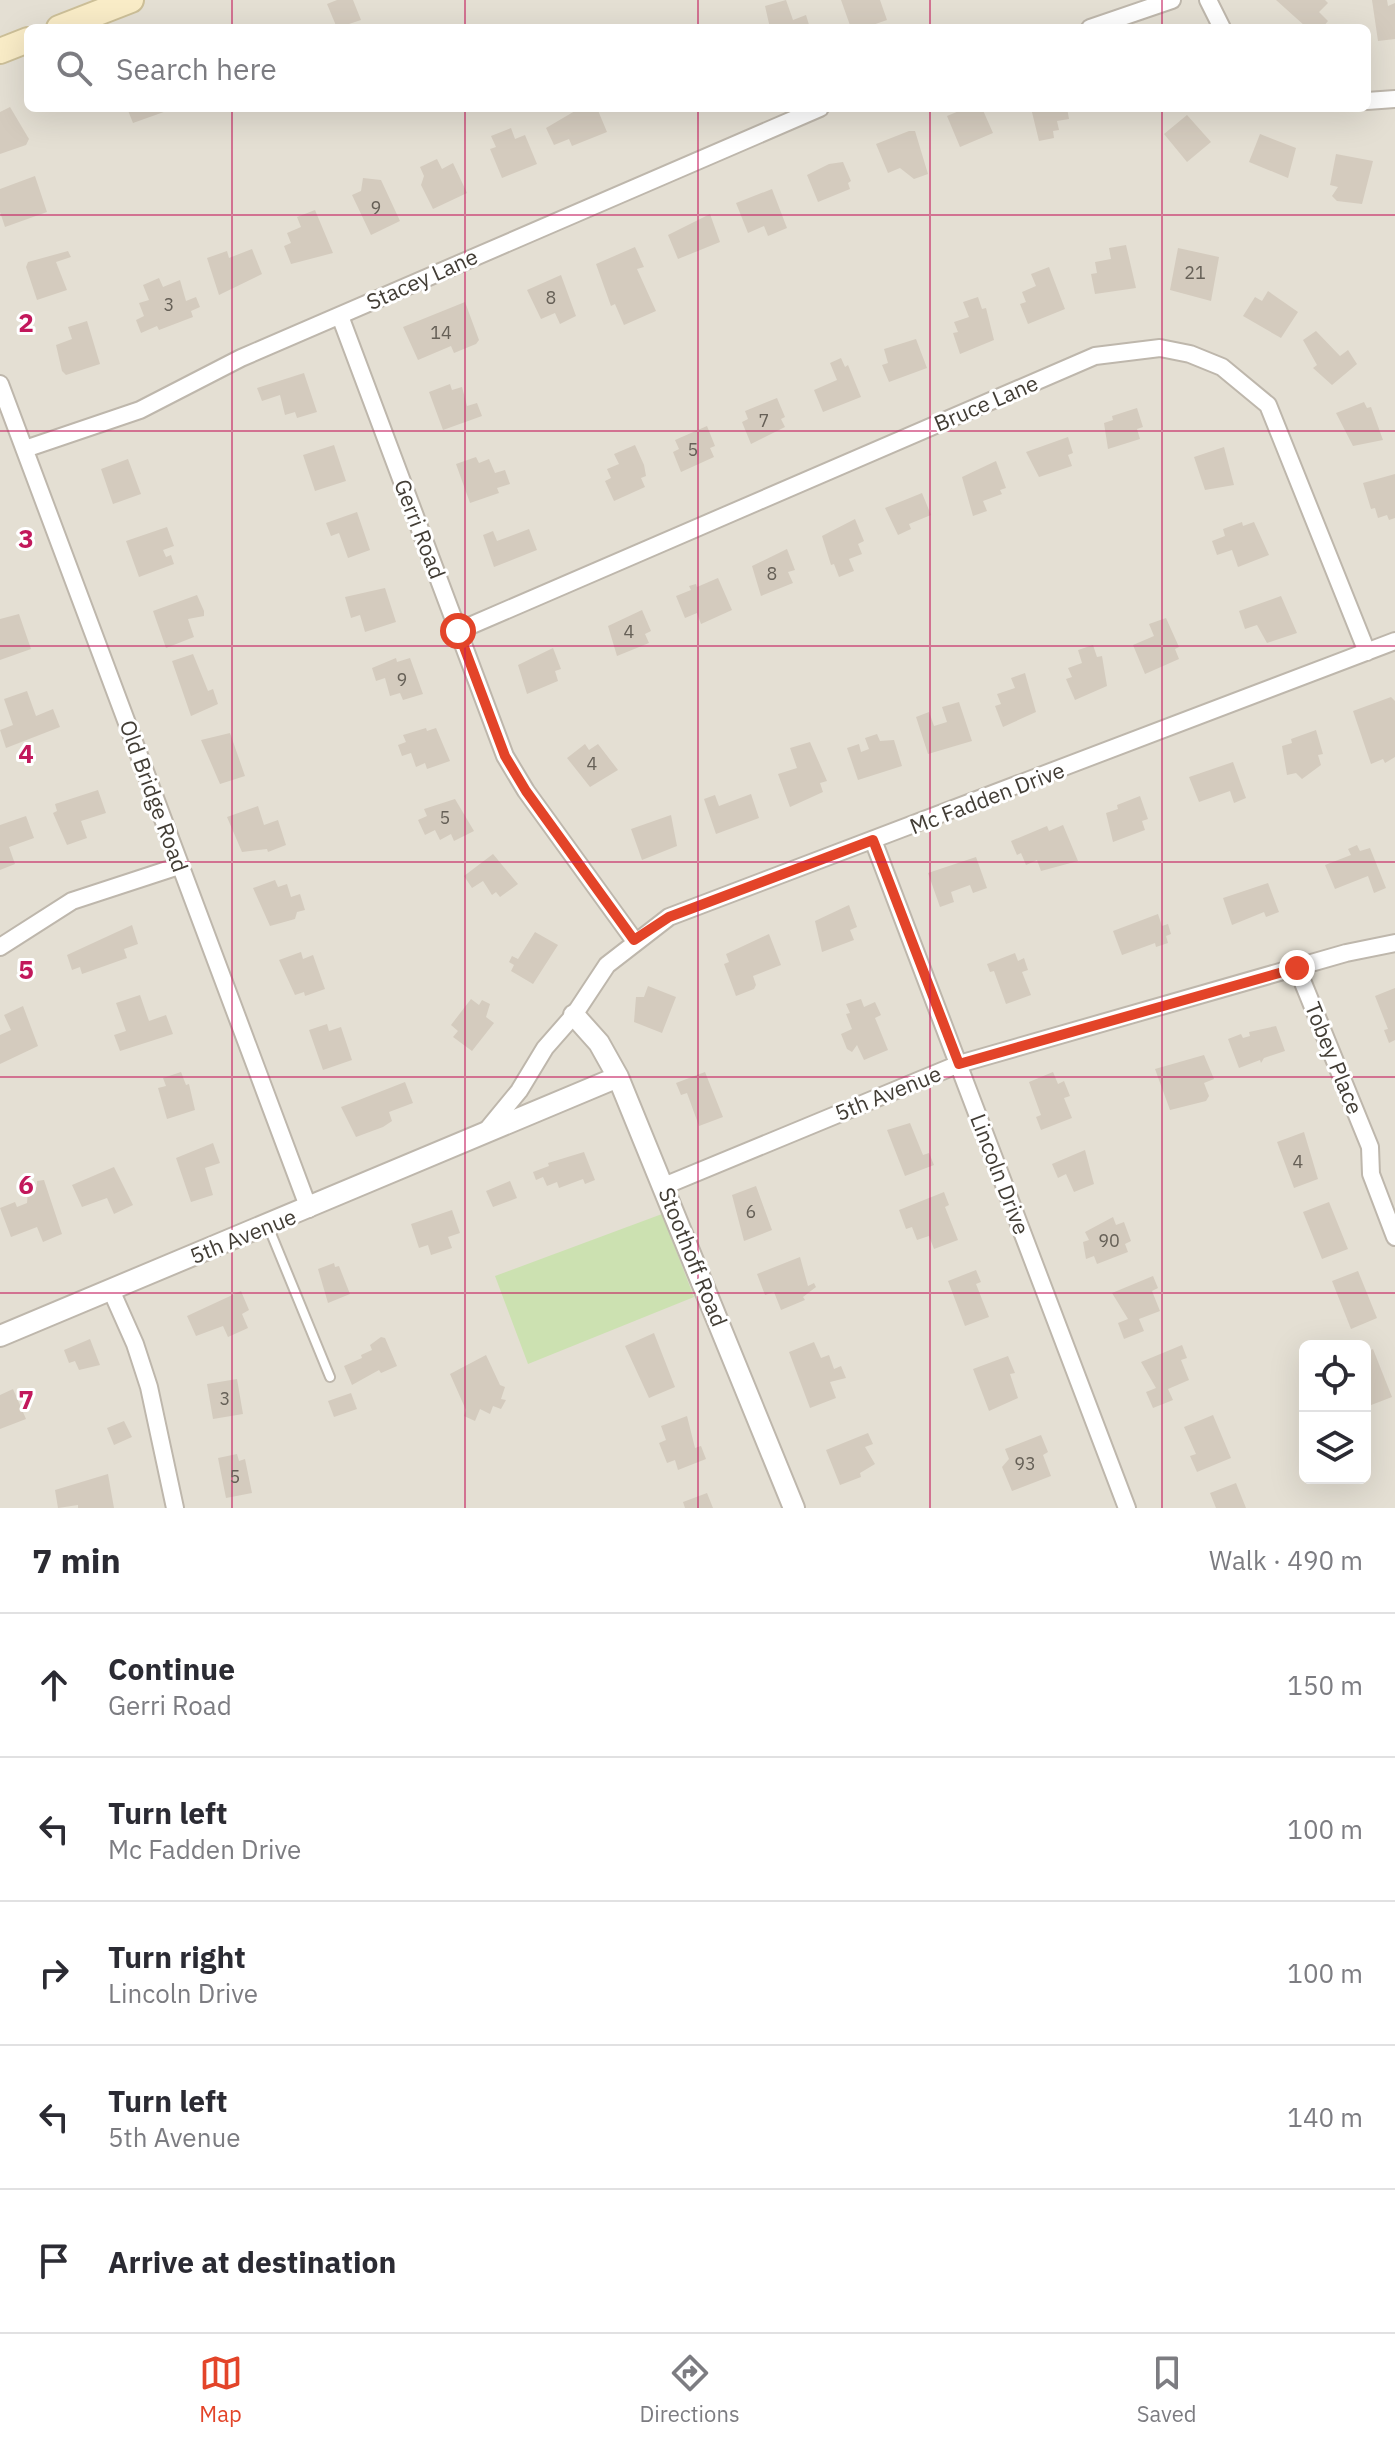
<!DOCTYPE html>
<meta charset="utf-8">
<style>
:root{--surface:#fff;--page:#f2f2f3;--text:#2b2b33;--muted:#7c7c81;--line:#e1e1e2;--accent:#e34429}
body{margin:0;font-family:"IBM Plex Sans",sans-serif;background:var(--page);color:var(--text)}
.controls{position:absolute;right:24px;bottom:24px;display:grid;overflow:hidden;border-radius:12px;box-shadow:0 8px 32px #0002}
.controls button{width:72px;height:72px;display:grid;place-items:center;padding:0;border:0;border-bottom:2px solid var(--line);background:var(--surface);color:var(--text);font:40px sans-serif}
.stop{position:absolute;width:24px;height:24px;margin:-18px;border:6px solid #e34429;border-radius:50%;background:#fff}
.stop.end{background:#e34429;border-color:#fff;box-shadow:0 2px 8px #0008}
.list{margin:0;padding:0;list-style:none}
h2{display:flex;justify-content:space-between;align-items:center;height:104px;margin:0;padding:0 32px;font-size:34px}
h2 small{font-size:26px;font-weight:400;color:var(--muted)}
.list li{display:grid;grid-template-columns:52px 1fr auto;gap:24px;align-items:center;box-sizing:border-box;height:144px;padding:0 32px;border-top:2px solid var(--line)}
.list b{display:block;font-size:30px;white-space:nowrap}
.list p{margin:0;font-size:26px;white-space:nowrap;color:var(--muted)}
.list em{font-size:26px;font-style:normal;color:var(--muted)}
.icon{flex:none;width:44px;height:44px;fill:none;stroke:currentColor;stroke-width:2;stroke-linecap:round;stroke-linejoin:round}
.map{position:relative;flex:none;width:1395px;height:1508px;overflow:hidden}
.search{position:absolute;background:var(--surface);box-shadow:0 8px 32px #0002;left:24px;right:24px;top:24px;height:88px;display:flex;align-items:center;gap:20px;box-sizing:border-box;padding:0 28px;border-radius:12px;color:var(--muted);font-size:30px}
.sheet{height:824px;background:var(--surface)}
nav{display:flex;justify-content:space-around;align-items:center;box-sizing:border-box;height:112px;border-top:2px solid var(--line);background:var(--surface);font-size:22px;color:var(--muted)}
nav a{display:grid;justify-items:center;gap:4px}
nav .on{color:var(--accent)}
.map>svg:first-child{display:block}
.residential{fill:#e4dfd3;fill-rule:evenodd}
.green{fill:#cce1b1}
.building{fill:#d4cbbe}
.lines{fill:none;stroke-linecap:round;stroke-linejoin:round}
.service-casing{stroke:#beb7ac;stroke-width:12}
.minor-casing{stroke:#beb7ac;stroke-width:20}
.tertiary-casing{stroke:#beb7ac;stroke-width:24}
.secondary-casing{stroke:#ccbf98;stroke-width:28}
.service{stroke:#fff;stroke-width:8}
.minor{stroke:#fff;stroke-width:16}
.tertiary{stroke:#fff;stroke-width:20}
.secondary{stroke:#f9ecc7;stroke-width:24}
.route{stroke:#e34429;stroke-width:10}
.grid{fill:none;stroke:#c2185b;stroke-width:2;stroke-opacity:0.55}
.labels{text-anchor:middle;stroke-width:6;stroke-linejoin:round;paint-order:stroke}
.number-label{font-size:18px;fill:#666057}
.street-label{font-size:22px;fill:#423d35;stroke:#fff}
.grid-label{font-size:26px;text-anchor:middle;font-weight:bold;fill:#c2185b;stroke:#fff;stroke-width:6;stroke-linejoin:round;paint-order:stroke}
</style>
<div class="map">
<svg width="1395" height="1508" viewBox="0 0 1395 1508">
<rect width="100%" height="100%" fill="#f0ede5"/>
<path class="residential" d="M0,0H1395V1508H0ZM28,28H1367V108H28ZM1305,1346H1365V1478H1305Z"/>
<path class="green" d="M662,1214L694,1297L528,1364L495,1276Z"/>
<path class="building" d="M337,0H353L361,20L337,28L327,4Z
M786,0L793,20L806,15L810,28H770L765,6Z
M841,0H880L887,20L864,28H851Z
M1276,0H1325L1328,3L1319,12L1328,21L1322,28L1305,26Z
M1372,0H1387L1388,6L1395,3V39L1378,41Z
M10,107L29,139L26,145L0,154V112Z
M127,108H175L133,123Z
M580,108L582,112L597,108L607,132L572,146L569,139L554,145L546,128Z
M966,108H982L993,133L960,147L947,116Z
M1031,108H1067L1069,119L1057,121L1059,130L1053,131L1054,138L1039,141Z
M1187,115L1211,142L1187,162L1164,134Z
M511,128L515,139L525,135L537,164L502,178L490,149L496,147L491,136Z
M909,131H915L928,174L914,179L900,168L888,173L876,144Z
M1260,134L1296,148L1288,178L1249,162Z
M1336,154L1373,161L1362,204L1337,201L1332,196L1338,187L1330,185Z
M437,159L442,169L453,163L467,193L433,209L421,185L424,176L420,167Z
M843,162L851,181L848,183L850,189L818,202L807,175L829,164Z
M35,176L47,212L5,227L0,212V189Z
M363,178L381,180L400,221L371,235L352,195L361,191Z
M772,189L787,228L768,236L764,226L748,233L736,203Z
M315,210L333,253L291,264L284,246L291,243L287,233L301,227L297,217Z
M710,214L720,242L678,259L668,235Z
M1126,245L1136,288L1095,294L1091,274L1097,273L1095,262L1111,259L1109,248Z
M635,247L644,267L637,269L656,311L624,325L615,304L611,306L596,264Z
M1178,248L1219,257L1211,301L1170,290Z
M252,249L262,274L219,295L207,258L227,251L229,258Z
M68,251L71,257L56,262L67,290L37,300L26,267L28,262Z
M1049,267L1065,309L1028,324L1020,304L1026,302L1022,292L1036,286L1031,274Z
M561,275L576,316L560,324L555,313L541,319L527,290Z
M159,278L163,287L180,280L186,301L196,297L200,307L191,311L193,317L159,330L157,326L141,333L136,320L144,316L139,303L149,300L143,285Z
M1268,291L1298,312L1281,338L1243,316L1255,297L1262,301Z
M978,297L982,309L986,308L994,340L960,354L953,333L958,332L954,322L969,317L963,302Z
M465,302L479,340L476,344L454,353L451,346L418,360L403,327Z
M87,321L100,364L66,375L62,371L56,345L72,339L68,327Z
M1316,331L1340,356L1348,350L1357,364L1332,385L1313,368L1317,365L1303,340Z
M916,339L927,368L889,382L882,365L888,363L884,349Z
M841,358L845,367L848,365L861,397L823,412L814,390L837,380L830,363Z
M304,373L317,412L297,418L295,412L285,415L280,395L262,401L257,388Z
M450,384L452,390L462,387L467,406L477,403L482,416L443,430L429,392Z
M777,398L785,417L781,419L785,427L751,444L742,422L748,419L745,411Z
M1364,402L1367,408L1371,407L1383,440L1353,446L1336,413Z
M1137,408L1143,427L1137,429L1140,439L1108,449L1104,423L1113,420L1112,416Z
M707,426L715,446L710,448L714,457L681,472L673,452L679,449L675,440Z
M1068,437L1073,453L1068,455L1072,466L1039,477L1026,452Z
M334,445L346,481L315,491L303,455Z
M635,445L644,465L646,476L641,478L645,487L614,501L605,481L611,478L607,469L619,464L614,454Z
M1224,447L1234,485L1205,490L1194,457Z
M476,457L479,463L489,459L495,473L505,470L510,484L497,488L499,493L470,503L456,464Z
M128,459L141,494L113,504L101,469Z
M996,461L1006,488L1000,490L1002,494L983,501L987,511L973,516L962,477Z
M1395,474V518L1389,520L1387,515L1378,518L1375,508L1371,509L1363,483Z
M922,493L931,515L909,524L911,529L898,535L885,508Z
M357,512L370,550L348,558L339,533L331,536L326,523Z
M855,519L864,541L858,544L862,554L849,559L854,571L839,577L834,564L831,565L822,536Z
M1242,522L1243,526L1254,522L1269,555L1238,567L1232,550L1217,555L1212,541L1225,536L1223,529Z
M167,527L174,546L163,550L166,557L171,555L174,564L139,577L126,541Z
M529,529L537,550L494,567L483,535L493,531L497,541Z
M787,549L795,570L788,572L793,583L761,596L752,566Z
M718,578L732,610L701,624L697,613L685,618L676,596L691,590L689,586L696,584L697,587Z
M385,588L396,622L365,632L360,615L351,618L345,597Z
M197,595L204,611V616L188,619L194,637L166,648L153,611Z
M1281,596L1297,633L1267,643L1257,625L1245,629L1239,611Z
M642,610L651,631L645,634L649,643L617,656L608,626Z
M19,614L31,649L0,660V619Z
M1166,618L1179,647L1175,649L1179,659L1145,674L1133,645L1154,636L1149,624Z
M1093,645L1097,657L1102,656L1107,686L1075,700L1066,679L1072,677L1068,668L1082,663L1078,650Z
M553,648L561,669L555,671L558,681L527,694L518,665Z
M193,654L208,691L213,689L218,704L191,716L172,661Z
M396,658L397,662L410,658L423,694L403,700L400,693L390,696L385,678L376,681L372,668Z
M1025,673L1036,712L1003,727L995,706L1001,704L997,694L1015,688L1011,678Z
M27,691L36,716L53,709L60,727L6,748L0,730L13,725L4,699Z
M1391,697L1395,701V757L1385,763L1383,759L1371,764L1353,711Z
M959,702L972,741L928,754L916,717L929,712L934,726L947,722L942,707Z
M426,728L427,731L436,728L450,761L427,769L425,763L416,767L411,753L402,756L398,745L406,742L403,735Z
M1316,730L1323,754L1318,755L1321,765L1302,779L1296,773L1287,775L1282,746L1292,743L1291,739Z
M230,733L245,776L220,784L201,740Z
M877,734L880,741L894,740L902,766L858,780L847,748L859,744L861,752L869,749L865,738Z
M810,742L827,781L820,783L823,792L790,807L778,774L797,768L790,748Z
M585,744L589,750L598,744L618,770L590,787L567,758Z
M1233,762L1246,798L1234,803L1230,791L1199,802L1189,777Z
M98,790L106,813L81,821L87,838L67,845L53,813L57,811L55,804Z
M751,794L759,818L716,834L704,799L715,795L719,806Z
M1140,796L1148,819L1142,821L1145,830L1113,842L1106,813L1118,809L1117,805Z
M455,799L474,831L454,841L451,834L440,840L435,830L425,835L418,820L427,816L424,809Z
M258,806L264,825L278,820L286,845L268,852L267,849L242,852L227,817Z
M671,815L677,846L642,860L631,829Z
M26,816L34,838L9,847L15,864L0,870V825Z
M1063,825L1078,861L1041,871L1037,860L1026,865L1021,853L1017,855L1011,841L1047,826L1049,831Z
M1357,845L1360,851L1370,848L1386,888L1374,893L1368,876L1335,889L1325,865L1351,855L1348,849Z
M493,854L518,884L500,897L496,892L492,895L483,881L472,888L464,876Z
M976,857L987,888L973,893L970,885L951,892L954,902L940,907L928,873Z
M275,880L278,887L287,884L291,897L300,894L305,910L297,912L295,919L270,926L253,888Z
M1268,883L1279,912L1266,917L1264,912L1232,925L1223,898Z
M849,905L857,927L850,930L854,940L822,952L815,921Z
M1158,914L1162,926L1168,924L1171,934L1166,936L1168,943L1156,947L1155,943L1122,955L1113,931Z
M132,925L138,944L124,949L127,958L82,974L80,967L72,970L67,955Z
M535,932L558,945L533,984L511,971L514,965L509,962L512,956L518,959Z
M769,934L781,965L753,976L756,985L754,989L736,996L724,964L729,962L726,954Z
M301,952L303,959L313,955L325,989L305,996L304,992L295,995L279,960Z
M1015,953L1018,961L1024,958L1028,970L1022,972L1031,995L1006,1004L994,971L990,972L987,964Z
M648,986L676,997L662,1033L634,1022L636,997H644Z
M1395,988V1040L1389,1043L1384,1030L1388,1029L1375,996Z
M140,995L149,1021L166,1015L173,1034L120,1051L114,1035L126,1031L116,1003Z
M471,999L479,1005L482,1000L490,1004L486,1017L494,1023L472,1051L453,1037L458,1031L451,1025Z
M861,999L864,1007L875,1002L881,1015L875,1018L888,1050L864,1060L857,1045L852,1052L847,1049L841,1034L852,1029L846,1014L850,1013L846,1004Z
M23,1006L38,1046L0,1064V1035L11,1030L4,1015Z
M327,1024L329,1031L341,1027L352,1060L323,1070L309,1030Z
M1276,1026L1285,1051L1264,1058L1261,1063L1260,1060L1239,1068L1228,1039L1241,1034L1243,1038L1250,1036L1249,1032Z
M1204,1055L1214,1079L1204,1083L1209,1096L1206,1101L1170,1110L1155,1069Z
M181,1072L186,1085L189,1084L195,1110L167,1119L158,1088L166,1086L163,1078Z
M705,1072L723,1117L699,1126L687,1093L681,1095L676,1083Z
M1053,1072L1058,1084L1064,1081L1070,1096L1064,1098L1072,1118L1041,1130L1036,1117L1041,1115L1029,1082Z
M405,1082L413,1103L389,1112L392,1121L383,1127L356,1137L341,1107Z
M910,1123L923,1155L929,1153L934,1165L905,1176L887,1130Z
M1304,1132L1318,1179L1294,1188L1277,1142Z
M213,1143L220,1163L205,1168L213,1195L191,1202L176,1158Z
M1085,1150L1094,1184L1074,1192L1066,1174L1058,1178L1052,1164Z
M584,1152L595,1180L585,1184L583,1179L559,1188L557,1182L547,1186L543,1177L536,1180L533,1172L549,1166L548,1163Z
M114,1167L133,1205L114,1214L107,1198L82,1207L72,1185Z
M44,1180L62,1234L43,1242L37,1227L11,1237L0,1208L15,1202L17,1207L27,1203L28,1191L37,1187V1181Z
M510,1181L517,1198L493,1207L486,1191Z
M756,1186L772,1230L744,1241L732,1195Z
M944,1192L949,1205L945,1207L958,1240L934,1249L929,1236L917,1240L912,1227L906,1229L899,1210Z
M1329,1202L1348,1249L1322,1259L1303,1212Z
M452,1210L460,1233L448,1237L452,1248L431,1255L428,1245L419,1248L411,1224Z
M1113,1217L1116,1225L1124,1222L1131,1241L1125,1244L1128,1252L1097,1264L1094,1256L1086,1259L1083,1242L1089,1240L1085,1232Z
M800,1257L808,1286L814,1283L816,1287L803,1297L805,1300L781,1310L774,1292L765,1295L757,1274Z
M334,1263L335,1267L339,1266L350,1294L328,1303L318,1269Z
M976,1270L981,1282L976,1284L989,1317L965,1326L948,1281Z
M1358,1271L1377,1318L1351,1329L1332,1281Z
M1153,1276L1158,1288L1152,1291L1160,1311L1139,1319L1144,1331L1124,1339L1118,1323L1128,1319L1112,1293Z
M241,1291L249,1310L242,1314L248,1328L228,1337L223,1326L196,1336L187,1316Z
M654,1333L675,1387L649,1398L625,1346Z
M381,1337L385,1338L397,1366L381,1373L379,1370L352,1385L344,1366L362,1358L361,1355L372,1350L370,1345Z
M90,1339L100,1365L79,1370L75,1361L69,1363L64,1350Z
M814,1342L821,1358L829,1355L834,1369L841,1366L846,1378L830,1382L836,1398L810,1408L789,1352Z
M1182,1345L1187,1358L1181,1360L1189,1380L1168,1389L1173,1400L1153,1408L1146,1392L1156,1388L1141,1362Z
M1373,1349L1392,1397L1366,1407L1365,1352Z
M486,1355L500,1385L505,1387L501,1399L506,1400L501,1409L493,1406L490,1414L480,1409L475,1421L464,1416L466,1410L450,1374Z
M1008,1356L1015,1373L1010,1374L1018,1398L989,1411L973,1369Z
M237,1379L243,1414L213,1419L207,1384Z
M13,1389L26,1419L0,1429V1395Z
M351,1393L357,1409L334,1417L328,1401Z
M1213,1415L1231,1458L1197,1472L1190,1456L1196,1454L1184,1427Z
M687,1416L695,1448L701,1446L706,1459L678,1470L675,1460L667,1463L659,1443L666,1440L661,1426Z
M124,1421L132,1437L114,1445L107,1428Z
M868,1433L873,1444L865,1447L875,1464L860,1473L861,1477L840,1485L826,1450Z
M1041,1435L1048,1452L1043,1455L1051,1476L1012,1491L1002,1467L1009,1459L1005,1449Z
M237,1454L239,1461L245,1459L252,1493L226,1498L218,1458Z
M108,1474L114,1508H78V1505L58,1508L55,1490Z
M1236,1483L1246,1508H1216L1210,1493Z
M707,1493L713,1508H685L683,1502Z"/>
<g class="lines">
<defs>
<path id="service" d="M268,1226L330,1377"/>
<path id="minor" d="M1208,0L1222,28
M1090,28L1172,0
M1367,101L1395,99
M340,316L505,756L526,791L634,940
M0,384L309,1209
M25,449L140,410L241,358L820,108
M458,631L1095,356L1160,348L1190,354L1222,367L1268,405L1367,652
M873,840L1127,1508
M0,947L72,901L179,866
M1297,968L1370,1147L1371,1174L1395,1237
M486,1131L519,1091L545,1048L574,1015L607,965L669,917L1395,641
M664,1186L959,1064L1346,953L1395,943
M111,1290L135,1344L149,1387L175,1508"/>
<path id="tertiary" d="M574,1015L599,1043L618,1077L794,1508
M0,1336L618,1077"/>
<path id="secondary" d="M59,28L131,0
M0,51L28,40"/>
</defs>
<use href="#service" class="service-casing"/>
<use href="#minor" class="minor-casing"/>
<use href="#tertiary" class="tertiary-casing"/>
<use href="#secondary" class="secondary-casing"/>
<use href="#service" class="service"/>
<use href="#minor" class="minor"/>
<use href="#tertiary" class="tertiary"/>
<use href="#secondary" class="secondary"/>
</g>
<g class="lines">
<path class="route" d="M458,631L505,756L526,791L634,940L669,917L873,840L959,1064L1297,968"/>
</g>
<path class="grid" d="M232,0V28M465,0V28M698,0V28M930,0V28M1162,0V28M232,108V1508M465,108V1508M698,108V1508M930,108V1508M1162,108V1508M0,215H1395M0,431H1395M0,646H1395M0,862H1395M0,1077H1395M0,1293H1395"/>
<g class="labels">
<g class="number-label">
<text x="376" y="214">9</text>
<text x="1195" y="279">21</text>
<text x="551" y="304">8</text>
<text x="169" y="311">3</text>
<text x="441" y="339">14</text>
<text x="764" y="427">7</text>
<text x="693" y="456">5</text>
<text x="772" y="580">8</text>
<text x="629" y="638">4</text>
<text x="402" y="686">9</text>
<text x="592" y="770">4</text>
<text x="445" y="824">5</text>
<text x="1298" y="1168">4</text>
<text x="751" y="1218">6</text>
<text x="1109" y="1247">90</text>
<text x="225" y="1405">3</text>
<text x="1025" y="1470">93</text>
<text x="235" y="1483">5</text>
</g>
<g class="street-label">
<text transform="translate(422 279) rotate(-24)" y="8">Stacey Lane</text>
<text transform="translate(986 403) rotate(-23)" y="8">Bruce Lane</text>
<text transform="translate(420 529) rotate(69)" y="8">Gerri Road</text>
<text transform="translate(154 796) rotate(70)" y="8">Old Bridge Road</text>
<text transform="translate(987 798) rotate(-21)" y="8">Mc Fadden Drive</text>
<text transform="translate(1334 1058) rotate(68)" y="8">Tobey Place</text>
<text transform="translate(888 1093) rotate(-22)" y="8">5th Avenue</text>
<text transform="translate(1000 1174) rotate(69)" y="8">Lincoln Drive</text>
<text transform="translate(243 1236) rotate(-22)" y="8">5th Avenue</text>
<text transform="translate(693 1257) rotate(68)" y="8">Stoothoff Road</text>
</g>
</g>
<g class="grid-label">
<text x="26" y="332">2</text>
<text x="26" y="548">3</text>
<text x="26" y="763">4</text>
<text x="26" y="979">5</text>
<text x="26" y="1194">6</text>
<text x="26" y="1409">7</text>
</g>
</svg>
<div class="controls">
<button><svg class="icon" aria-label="locate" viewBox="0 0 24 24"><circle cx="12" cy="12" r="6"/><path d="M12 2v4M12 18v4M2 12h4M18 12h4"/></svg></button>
<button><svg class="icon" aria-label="layers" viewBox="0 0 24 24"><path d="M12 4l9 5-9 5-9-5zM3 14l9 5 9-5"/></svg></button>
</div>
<div class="stop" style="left:458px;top:631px"></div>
<div class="stop end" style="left:1297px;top:968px"></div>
<div class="search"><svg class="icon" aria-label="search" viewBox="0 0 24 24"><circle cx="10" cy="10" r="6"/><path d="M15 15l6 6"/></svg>Search here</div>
</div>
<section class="sheet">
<h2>7 min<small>Walk · 490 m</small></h2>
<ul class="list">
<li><svg class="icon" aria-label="ahead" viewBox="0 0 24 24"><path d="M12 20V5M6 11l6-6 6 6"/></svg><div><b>Continue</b><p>Gerri Road</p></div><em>150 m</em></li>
<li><svg class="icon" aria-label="left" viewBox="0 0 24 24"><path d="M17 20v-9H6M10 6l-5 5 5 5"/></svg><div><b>Turn left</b><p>Mc Fadden Drive</p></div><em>100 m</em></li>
<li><svg class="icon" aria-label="right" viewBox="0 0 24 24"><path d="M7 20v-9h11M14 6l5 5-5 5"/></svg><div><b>Turn right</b><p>Lincoln Drive</p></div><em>100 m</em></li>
<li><svg class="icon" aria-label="left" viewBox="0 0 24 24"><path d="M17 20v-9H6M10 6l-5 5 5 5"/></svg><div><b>Turn left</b><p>5th Avenue</p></div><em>140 m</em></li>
<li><svg class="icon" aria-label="arrive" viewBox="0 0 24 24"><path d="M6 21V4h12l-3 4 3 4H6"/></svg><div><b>Arrive at destination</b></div></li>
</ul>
</section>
<nav>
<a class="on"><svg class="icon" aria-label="map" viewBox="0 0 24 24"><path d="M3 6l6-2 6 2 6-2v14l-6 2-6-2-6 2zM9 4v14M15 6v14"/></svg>Map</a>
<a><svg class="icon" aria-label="directions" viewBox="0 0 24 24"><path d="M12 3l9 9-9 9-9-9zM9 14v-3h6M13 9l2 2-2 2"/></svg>Directions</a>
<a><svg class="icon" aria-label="saved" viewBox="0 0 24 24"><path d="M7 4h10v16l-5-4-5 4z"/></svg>Saved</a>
</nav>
